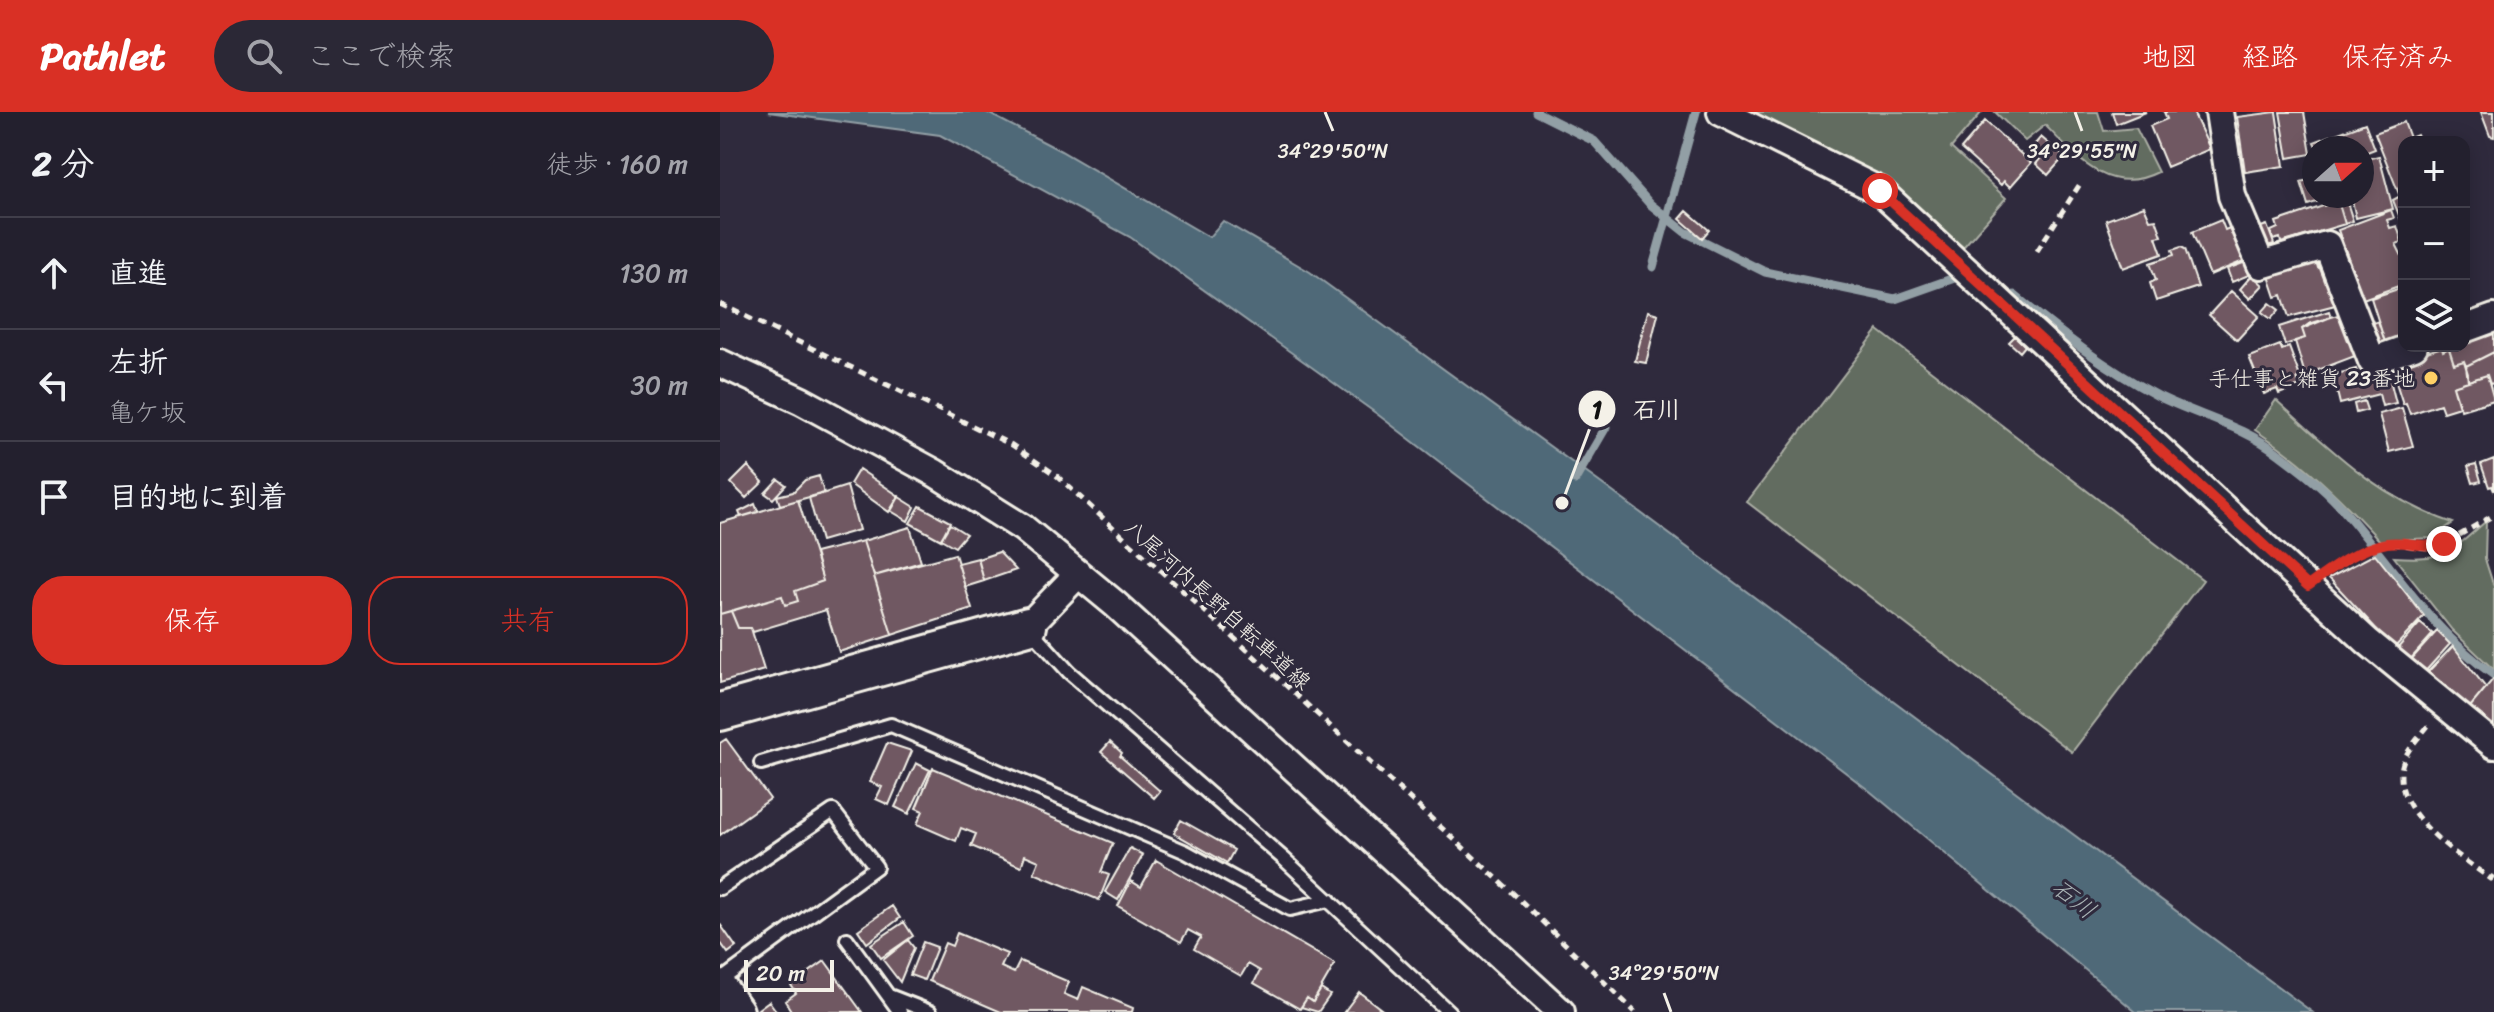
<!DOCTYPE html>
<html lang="ja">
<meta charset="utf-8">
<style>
:root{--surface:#23202e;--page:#2b2836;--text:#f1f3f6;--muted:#a3a3aa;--line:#403e4a;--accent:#d93025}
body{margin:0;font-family:Sriracha,"Klee One",sans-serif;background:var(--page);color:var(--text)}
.controls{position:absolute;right:24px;top:24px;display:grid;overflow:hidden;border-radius:16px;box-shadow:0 4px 20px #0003}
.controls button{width:72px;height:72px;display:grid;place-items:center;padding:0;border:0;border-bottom:2px solid var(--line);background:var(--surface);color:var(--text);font:40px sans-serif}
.compass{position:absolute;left:1582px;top:24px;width:72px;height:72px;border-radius:50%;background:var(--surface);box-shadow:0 4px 20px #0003;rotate:69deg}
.scale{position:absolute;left:24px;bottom:20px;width:90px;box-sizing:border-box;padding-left:8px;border:4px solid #f4f1e8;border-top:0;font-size:22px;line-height:28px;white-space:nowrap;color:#f4f1e8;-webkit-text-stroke:6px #2f2a3d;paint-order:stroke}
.stop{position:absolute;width:24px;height:24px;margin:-18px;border:6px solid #d93025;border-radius:50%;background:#fff}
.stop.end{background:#d93025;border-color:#fff;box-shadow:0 2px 8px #0008}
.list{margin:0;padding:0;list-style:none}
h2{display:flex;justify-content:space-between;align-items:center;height:104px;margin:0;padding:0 32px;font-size:34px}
h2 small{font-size:26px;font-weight:400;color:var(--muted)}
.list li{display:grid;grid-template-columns:52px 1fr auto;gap:24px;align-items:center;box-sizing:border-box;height:112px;padding:0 32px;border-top:2px solid var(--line)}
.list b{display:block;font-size:30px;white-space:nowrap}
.list p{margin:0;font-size:26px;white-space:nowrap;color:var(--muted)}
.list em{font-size:26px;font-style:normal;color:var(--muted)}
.actions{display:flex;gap:16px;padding:24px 32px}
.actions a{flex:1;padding:18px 0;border:2px solid var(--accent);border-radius:32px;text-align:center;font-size:28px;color:var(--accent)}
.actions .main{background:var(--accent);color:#fff}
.icon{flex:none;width:44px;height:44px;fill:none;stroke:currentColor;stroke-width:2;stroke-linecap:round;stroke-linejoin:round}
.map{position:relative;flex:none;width:1774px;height:900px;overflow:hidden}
header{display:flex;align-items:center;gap:48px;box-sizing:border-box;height:112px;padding:0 40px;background:var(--accent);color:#fff}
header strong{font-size:38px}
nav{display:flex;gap:44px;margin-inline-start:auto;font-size:28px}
.search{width:560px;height:72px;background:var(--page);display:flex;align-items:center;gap:20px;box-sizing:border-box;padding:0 28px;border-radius:44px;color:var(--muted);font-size:30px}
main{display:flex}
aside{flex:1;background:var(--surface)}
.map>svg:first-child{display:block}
.green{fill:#626c60;stroke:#abaea4;stroke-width:2}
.water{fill:#506978;stroke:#929fa5;stroke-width:2}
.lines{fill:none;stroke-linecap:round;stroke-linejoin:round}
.stream{stroke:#929fa5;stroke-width:9}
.building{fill:#705862;stroke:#f4f1e8;stroke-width:2}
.lane-casing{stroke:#f4f1e8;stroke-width:18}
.street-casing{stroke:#f4f1e8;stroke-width:32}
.secondary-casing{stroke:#f4f1e8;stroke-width:42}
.path{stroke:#f4f1e8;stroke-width:5;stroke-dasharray:8 6;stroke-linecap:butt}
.lane{stroke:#2f2a3d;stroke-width:12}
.street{stroke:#2f2a3d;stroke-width:26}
.secondary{stroke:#2f2a3d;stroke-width:36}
.route{stroke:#d93025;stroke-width:10}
.ticks{fill:none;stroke:#f4f1e8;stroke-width:3}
.poi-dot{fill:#ffd166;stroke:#2f2a3d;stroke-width:3}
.labels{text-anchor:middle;stroke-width:6;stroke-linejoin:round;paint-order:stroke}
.poi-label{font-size:22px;fill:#f4f1e8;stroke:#2f2a3d;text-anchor:end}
.street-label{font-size:22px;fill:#f4f1e8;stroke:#2f2a3d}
.water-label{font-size:24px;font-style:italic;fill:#aab4b6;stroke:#2f2a3d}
.ticks-label{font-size:20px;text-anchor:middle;fill:#f4f1e8;stroke:#2f2a3d;stroke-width:6;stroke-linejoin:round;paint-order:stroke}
.leader{fill:none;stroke:#f4f1e8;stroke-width:3}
.callout-dot{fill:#f4f1e8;stroke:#2f2a3d;stroke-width:3}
.mark-label{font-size:24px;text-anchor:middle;font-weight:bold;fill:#111}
.callout-label{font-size:24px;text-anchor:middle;font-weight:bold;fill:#f4f1e8;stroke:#2f2a3d;stroke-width:6;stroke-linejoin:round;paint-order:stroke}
</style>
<header>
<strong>Pathlet</strong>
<div class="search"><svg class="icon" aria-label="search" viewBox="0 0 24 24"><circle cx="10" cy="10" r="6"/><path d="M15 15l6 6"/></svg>ここで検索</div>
<nav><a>地図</a><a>経路</a><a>保存済み</a></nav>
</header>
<main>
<aside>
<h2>2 分<small>徒歩 · 160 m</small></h2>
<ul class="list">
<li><svg class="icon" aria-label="ahead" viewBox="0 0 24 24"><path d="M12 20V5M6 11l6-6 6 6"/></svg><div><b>直進</b></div><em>130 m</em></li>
<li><svg class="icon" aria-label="left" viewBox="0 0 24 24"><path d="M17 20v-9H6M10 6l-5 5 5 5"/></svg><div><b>左折</b><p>亀ケ坂</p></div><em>30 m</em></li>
<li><svg class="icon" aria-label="arrive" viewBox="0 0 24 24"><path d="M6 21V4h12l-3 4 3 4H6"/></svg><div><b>目的地に到着</b></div></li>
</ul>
<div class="actions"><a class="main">保存</a><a>共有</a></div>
</aside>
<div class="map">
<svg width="1774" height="900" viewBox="0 0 1774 900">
<rect width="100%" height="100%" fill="#2f2a3d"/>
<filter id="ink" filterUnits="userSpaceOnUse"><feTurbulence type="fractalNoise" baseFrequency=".0125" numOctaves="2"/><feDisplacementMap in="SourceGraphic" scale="16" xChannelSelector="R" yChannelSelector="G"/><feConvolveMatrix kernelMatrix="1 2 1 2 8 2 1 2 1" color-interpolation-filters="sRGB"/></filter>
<g filter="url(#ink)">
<path class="green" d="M1029,0H1262L1231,36L1286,86L1239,140L1164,65Z
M1275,0H1378L1384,19L1416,16L1438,60C1389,85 1357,46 1325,13L1305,29Z
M1158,218L1483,468L1352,640L1027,390Z
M1556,288C1614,340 1657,385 1733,411L1711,426L1660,429C1622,387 1583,349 1535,318Z
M1766,409L1765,447L1774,475V558L1732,518L1674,445C1725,448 1729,442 1766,409Z"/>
<path class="water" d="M48,0H266L341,39L489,125L503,109L590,160L886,375L1592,900H1416L1151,680L657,302L410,125L220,23Z"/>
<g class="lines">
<path class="stream" d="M816,0L874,29L930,92L965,120L1045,160L1175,187L1240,164L1244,167
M933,155L976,0
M1283,189L1294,183C1340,221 1386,257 1438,284C1478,304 1524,314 1559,342C1579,357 1602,374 1619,393C1669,449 1711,520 1774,563
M855,368L886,315"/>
</g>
<path class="building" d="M1392,0H1426L1396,12Z
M1444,0H1473L1490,37L1447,55L1430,14L1447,7Z
M1556,0L1564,54L1525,60L1517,5Z
M1560,0H1584L1591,42L1568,46Z
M1761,0H1774V25L1770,24Z
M1265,9L1311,51L1290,75L1284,69L1281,73L1241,37Z
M1684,10L1690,26L1697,23L1700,30H1684V80L1679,82L1655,21Z
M1645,11L1655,37L1642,42V36H1597L1594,30Z
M1321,25L1344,45L1328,63L1316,52L1320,47L1310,38Z
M1659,44L1673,97L1636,106L1631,84H1642V48Z
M1594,66V84H1604L1605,87L1588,93L1581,70Z
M1684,82V116L1673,88Z
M1625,84L1633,109L1625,112L1618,89L1605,90Z
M1618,89L1625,112L1561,131L1560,126L1553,128L1551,119L1558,116L1556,110Z
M1424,94L1430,108L1436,107L1442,124L1436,125L1442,142L1403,156L1386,108Z
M1671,98L1674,106L1667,108L1670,116L1677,114L1682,130L1676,132L1684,148V172L1643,187L1618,118Z
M967,99L989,118L982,126L960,107Z
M1501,108L1505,118L1512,115L1526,148L1490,163L1472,120Z
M1547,113L1554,132L1541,136L1535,117Z
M1461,135L1465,137L1478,175L1436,189L1430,171L1436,168L1430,151L1454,143L1452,138Z
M1595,146L1598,156L1607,153L1619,192L1569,205L1562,183L1556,185L1548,161Z
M1526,150L1531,162L1512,170L1507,157Z
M1532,163L1543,173L1530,187L1520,177Z
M1684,175V224L1665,230L1651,186Z
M1511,179L1539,204L1517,228L1489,203Z
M1550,191L1559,198L1551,207L1542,200Z
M928,199L938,202L926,251L915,249Z
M1609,199L1611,205L1582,217L1585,226L1565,233L1559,215Z
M1621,202L1635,244L1585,263L1575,229L1585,226L1582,217L1589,212Z
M1658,209L1665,230L1659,233L1651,212Z
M1774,218V240L1746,254L1744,249L1734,252L1728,234H1744V228Z
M1295,224L1305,234L1300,240L1289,230Z
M1560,233L1562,238L1569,235L1580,265L1577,266L1580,274L1559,282L1557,277L1544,282L1529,245Z
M1722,235L1723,239L1729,236L1734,252L1744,249L1748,262V269L1733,274L1739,295L1723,300L1720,292L1690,302L1686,291L1683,292L1670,252Z
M1774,240V271L1770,272L1767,263L1748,269L1746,254Z
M1667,256L1676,291L1662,294L1659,282L1620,292L1613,263L1636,257L1638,263Z
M1767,263L1774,288L1741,298L1733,274Z
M1644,289L1647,298L1636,301L1634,292Z
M1682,296L1693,334L1669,340L1659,302Z
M1774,347V379L1772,374L1769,375L1761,352Z
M1756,352L1761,369L1753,371L1748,354Z
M28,354L43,370L26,386L11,371Z
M139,357L179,384L169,400L130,372Z
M99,364L104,381L60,393L57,384L73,380L85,368Z
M58,367L66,373L53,387L45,381Z
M127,374L139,418L101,429L89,386Z
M179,385L195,395L188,409L171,399Z
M78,388L103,469L75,479L78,489L65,493L62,484L0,502V411Z
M35,392L38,400L21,405L19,400Z
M200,394L230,410L221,428L190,411Z
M230,412L246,422L235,435L221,427Z
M190,415L201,450L154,464L143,429Z
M143,429L172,523L119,540L106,498L33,520L31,516H18L11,499L62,484L65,493L78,489L75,479L103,469L95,441Z
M279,440L296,458L264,469L258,447Z
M235,442L252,497L172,523L154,464Z
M1655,442L1704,504L1674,536L1609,466Z
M258,446L264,469L245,475L238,451Z
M11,499L18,516H31L44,558L0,571V502Z
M1700,511L1713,522L1688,550L1676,538Z
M1717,519L1730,532L1702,563L1688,551Z
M1733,534L1766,576L1745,601L1703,565Z
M1773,567L1774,568V625L1745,601Z
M6,627L50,687L0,723V631Z
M390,630L402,641L400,644L440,679L434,686L381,640Z
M167,631L192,639L169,693L156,687L162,675L150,670Z
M196,651L210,658L189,702L175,695Z
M213,656L393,731L381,760L389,763L379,788L314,761L319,749L305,743L301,755L251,734L256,722L241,716L236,729L197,712L203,699L196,696Z
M461,708L514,738L507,751L454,721Z
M410,736L423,743L398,788L385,780Z
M436,748L615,852L593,890L587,886L580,897L534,871L540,859L528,852L521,864L474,837L481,825L468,818L461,830L398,794L411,769L421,775Z
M172,794L180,806L147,831L138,818Z
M184,810L193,824L161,846L151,832Z
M0,812L16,835L8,841L0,830Z
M237,821L287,842L281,855L294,861L300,849L349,870L344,882L358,888L363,875L413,896L412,900H281L209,869L225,831L232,834Z
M188,828L194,836L180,870L163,848Z
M203,830L217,835L204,868L190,863Z
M105,849L142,900H72L65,889L76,881L71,873Z
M601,877L610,883L598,900L581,895L587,886L593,890Z
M639,880L665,900H624Z
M49,889L57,900H41L38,897Z"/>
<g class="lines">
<defs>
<path id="lane" d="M310,517L349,560L564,747L729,900
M41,651L171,613L466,740L570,797L609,788
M0,776L113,699L156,755L0,869
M127,827L180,900
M169,884L210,900"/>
<path id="street" d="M1001,0L1160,79L1647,529L1774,633
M1499,0L1512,84L1541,153L1607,133L1652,249L1694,234
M1744,217L1774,206
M0,251L82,289L215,361L303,416L395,492L841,900
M308,514L358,462"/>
<path id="secondary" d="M0,600L308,514
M0,879L15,900"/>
</defs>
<use href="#lane" class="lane-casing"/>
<use href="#street" class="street-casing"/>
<use href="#secondary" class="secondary-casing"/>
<path class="path" d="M1317,139L1360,72
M0,192L292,333L336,363L796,784L915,900
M1609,459L1648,436L1669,431L1708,436L1724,432L1774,403
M1708,614C1697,628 1681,643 1681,662C1679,705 1740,745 1771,767L1774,763"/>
<use href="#lane" class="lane"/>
<use href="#street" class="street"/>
<use href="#secondary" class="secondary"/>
</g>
</g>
<g class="lines" filter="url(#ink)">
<path class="route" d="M1160,79L1588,474C1611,457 1638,436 1667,431C1686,428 1704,437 1724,432"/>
</g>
<path class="ticks" d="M605,0L613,19M1355,0L1362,19M944,881L951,900"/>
<circle class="poi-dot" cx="1711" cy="266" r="8"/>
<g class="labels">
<g class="poi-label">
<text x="1695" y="274">手仕事と雑貨 23番地</text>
</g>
<g class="street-label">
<text transform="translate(498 492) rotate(42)" y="8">八尾河内長野自転車道線</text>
</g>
<g class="water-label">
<text transform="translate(1354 787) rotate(38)" y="8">石川</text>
</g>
</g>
<g class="ticks-label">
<text x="613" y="46">34°29'50"N</text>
<text x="1362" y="46">34°29'55"N</text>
<text x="944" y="868">34°29'50"N</text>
</g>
<path class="leader" d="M842 391L877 297"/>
<g class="callout-dot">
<circle cx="842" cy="391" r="8"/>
<circle cx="877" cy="297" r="20"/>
</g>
<g class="mark-label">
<text x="877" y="306">1</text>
</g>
<g class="callout-label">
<text x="937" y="306">石川</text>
</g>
</svg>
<div class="controls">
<button>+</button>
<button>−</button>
<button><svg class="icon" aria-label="layers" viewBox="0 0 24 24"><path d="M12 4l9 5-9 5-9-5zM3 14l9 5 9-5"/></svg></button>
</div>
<svg class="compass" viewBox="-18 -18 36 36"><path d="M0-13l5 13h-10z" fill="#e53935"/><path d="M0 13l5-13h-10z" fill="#a3a3aa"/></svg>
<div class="scale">20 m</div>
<div class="stop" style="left:1160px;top:79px"></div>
<div class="stop end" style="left:1724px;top:432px"></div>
</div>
</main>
